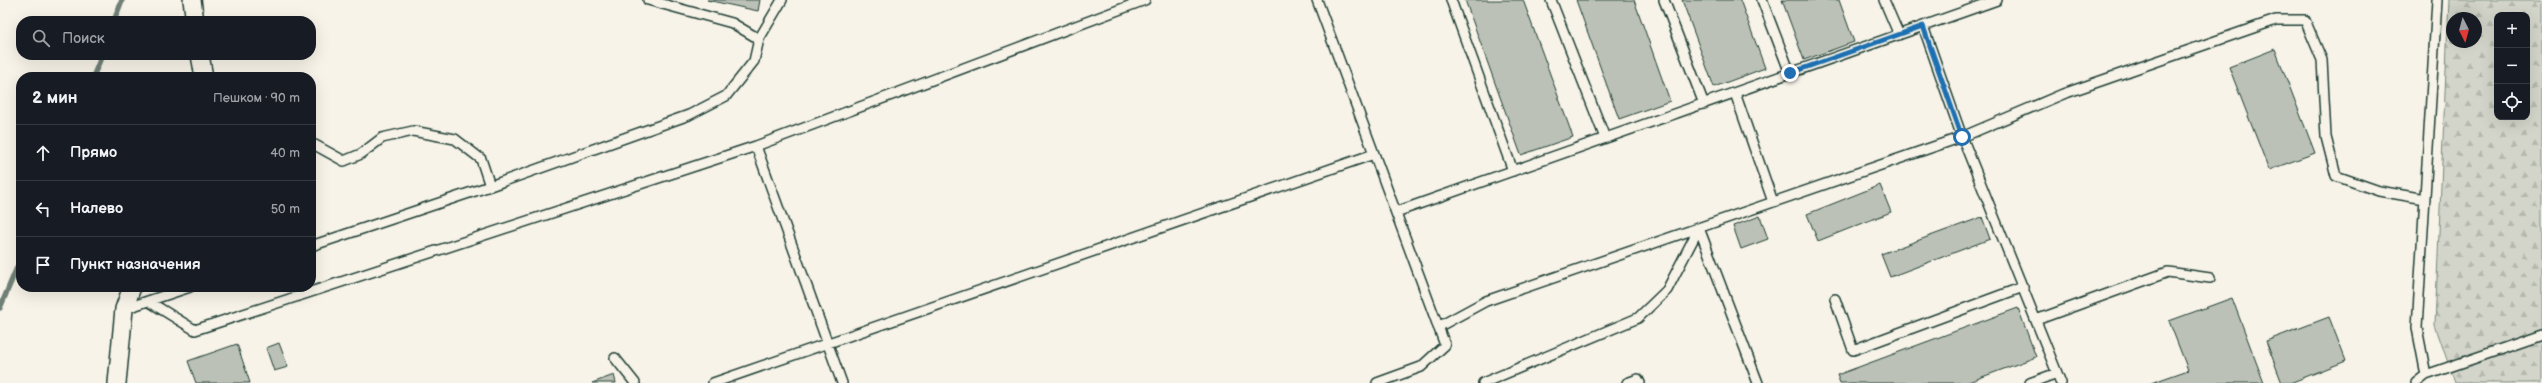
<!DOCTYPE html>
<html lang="ru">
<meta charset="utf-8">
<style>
:root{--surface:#171b24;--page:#242831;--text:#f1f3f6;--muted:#9ea1a6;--line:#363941}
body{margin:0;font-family:"Balsamiq Sans",sans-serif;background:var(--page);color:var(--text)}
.controls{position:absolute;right:12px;top:12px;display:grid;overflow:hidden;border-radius:8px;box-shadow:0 4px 16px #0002}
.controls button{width:36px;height:36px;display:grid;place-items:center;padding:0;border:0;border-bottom:1px solid var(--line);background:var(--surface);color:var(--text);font:20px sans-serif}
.compass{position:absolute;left:2446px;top:12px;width:36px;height:36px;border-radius:50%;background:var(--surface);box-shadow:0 4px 16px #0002;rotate:174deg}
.stop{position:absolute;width:12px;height:12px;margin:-9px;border:3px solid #1f6fb2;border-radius:50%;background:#fff}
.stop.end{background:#1f6fb2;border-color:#fff;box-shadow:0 1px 4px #0008}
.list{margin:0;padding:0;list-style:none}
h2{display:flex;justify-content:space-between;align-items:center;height:52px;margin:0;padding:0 16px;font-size:17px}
h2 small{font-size:13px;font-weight:400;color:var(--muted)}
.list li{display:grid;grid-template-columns:26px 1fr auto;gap:12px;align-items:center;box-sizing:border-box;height:56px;padding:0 16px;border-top:1px solid var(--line)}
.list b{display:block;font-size:15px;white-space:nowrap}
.list em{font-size:13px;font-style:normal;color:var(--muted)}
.icon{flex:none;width:22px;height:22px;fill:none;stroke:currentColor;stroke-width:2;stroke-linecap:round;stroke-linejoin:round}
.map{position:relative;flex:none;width:2542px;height:383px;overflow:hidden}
.search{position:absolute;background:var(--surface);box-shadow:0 4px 16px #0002;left:16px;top:16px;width:300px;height:44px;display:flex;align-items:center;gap:10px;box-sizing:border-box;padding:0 14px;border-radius:16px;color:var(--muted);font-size:15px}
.panel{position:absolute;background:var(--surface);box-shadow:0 4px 16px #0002;left:16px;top:72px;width:300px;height:220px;border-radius:16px}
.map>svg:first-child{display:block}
.forest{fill:url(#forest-firs);stroke:#79897f;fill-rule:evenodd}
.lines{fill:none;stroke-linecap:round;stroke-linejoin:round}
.stream{stroke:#6f8077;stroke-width:5.5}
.building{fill:#bbc1b6;stroke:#1f3d34}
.service-casing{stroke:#1f3d34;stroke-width:12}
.minor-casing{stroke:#1f3d34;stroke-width:20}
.service{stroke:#f7f3e8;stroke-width:9}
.minor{stroke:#f7f3e8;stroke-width:17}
.route{stroke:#1f6fb2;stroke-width:5}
</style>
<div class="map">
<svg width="2542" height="383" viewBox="0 0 2542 383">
<defs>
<pattern id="forest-firs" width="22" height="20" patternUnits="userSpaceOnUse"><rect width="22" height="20" fill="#d3d5ca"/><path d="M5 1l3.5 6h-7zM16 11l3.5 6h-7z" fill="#b5b8ae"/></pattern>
</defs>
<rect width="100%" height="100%" fill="#f7f3e8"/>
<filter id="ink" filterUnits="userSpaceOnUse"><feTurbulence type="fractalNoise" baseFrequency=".025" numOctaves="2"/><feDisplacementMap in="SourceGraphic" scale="8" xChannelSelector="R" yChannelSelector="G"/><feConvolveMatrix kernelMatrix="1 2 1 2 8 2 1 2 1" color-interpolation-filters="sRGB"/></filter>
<g filter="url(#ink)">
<path class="forest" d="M2449,0H2542V383H2455L2435,325ZM2497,15H2527V117H2497ZM2452,18H2476V42H2452Z"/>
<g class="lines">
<path class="stream" d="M114,21L122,0
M93,77L102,55
M0,308L21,258"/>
</g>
<path class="building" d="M707,0H760L758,11Z
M1465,0H1523L1573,137L1521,155Z
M1576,0H1634L1670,101L1619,119Z
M1682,0H1740L1765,68L1714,87Z
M1782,0H1839L1854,42L1804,60Z
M2275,49L2315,153L2269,170L2229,67Z
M1880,185L1891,212L1818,241L1807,214Z
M1760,216L1768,239L1741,249L1733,226Z
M1982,217L1990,239L1890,277L1881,254Z
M2232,298L2264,383H2151L2188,370L2169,321Z
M2018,308L2036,357L1966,383H1840L1837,375Z
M2329,317L2346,361L2290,383H2282L2266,341Z
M279,343L288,367L274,371L266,348Z
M237,344L250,383H196L188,361Z
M614,375L616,383H592Z"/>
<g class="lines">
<defs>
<path id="service" d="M1317,0L1445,345L1421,367L1377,383
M1451,0L1513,171
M1551,0L1605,138
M1664,0L1704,104
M1762,0L1790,73
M1884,0L1899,35
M2437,0L2417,328L2426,375L2542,335
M1923,26L1962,137L2061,383
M759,39L782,0
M1735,93L1773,202
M756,146L1145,0
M490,186L689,115L726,96L754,61L759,39L732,23L648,0
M1396,212L1997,0
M1699,228L1758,383
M311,246L490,186L481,159L455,139L413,131L382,138L361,154L344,161L315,145
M1835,299L1853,350L2023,287
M148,301L195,330L756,146L842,383
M124,309L190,287
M2036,320L2168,272L2210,278
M1438,327L1486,301L1962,137L2063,94L2276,20H2305L2322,60L2326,137L2336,176L2379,191L2425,199
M615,358L635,383
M713,383L1374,154
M1483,383L1638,318L1667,290L1699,228
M1627,383L1638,379L1640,383
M2030,383L2057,373
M2416,383L2426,375"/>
<path id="minor" d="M192,0L195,21
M200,55L204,77
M117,383L124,309L132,287"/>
</defs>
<use href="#service" class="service-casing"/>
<use href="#minor" class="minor-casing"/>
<use href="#service" class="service"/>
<use href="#minor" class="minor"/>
</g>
</g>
<g class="lines" filter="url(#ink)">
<path class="route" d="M1790,73L1923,26L1962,137"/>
</g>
</svg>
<div class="controls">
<button>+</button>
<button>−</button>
<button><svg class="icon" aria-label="locate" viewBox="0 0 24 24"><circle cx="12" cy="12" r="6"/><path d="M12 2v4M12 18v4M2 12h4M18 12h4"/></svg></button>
</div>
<svg class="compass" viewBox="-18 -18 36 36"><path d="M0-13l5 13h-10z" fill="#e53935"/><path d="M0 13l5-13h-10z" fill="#9ea1a6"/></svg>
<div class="stop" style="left:1962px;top:137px"></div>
<div class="stop end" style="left:1790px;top:73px"></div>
<div class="search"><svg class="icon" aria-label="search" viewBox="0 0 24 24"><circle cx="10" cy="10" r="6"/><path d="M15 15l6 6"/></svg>Поиск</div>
<section class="panel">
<h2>2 мин<small>Пешком · 90 m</small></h2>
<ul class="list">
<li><svg class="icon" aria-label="ahead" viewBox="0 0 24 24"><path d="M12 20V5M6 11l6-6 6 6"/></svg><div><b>Прямо</b></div><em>40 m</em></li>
<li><svg class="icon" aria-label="left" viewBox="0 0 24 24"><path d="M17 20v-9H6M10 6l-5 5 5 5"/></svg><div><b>Налево</b></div><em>50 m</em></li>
<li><svg class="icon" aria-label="arrive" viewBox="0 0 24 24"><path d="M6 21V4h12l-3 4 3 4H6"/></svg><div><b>Пункт назначения</b></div></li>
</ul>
</section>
</div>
